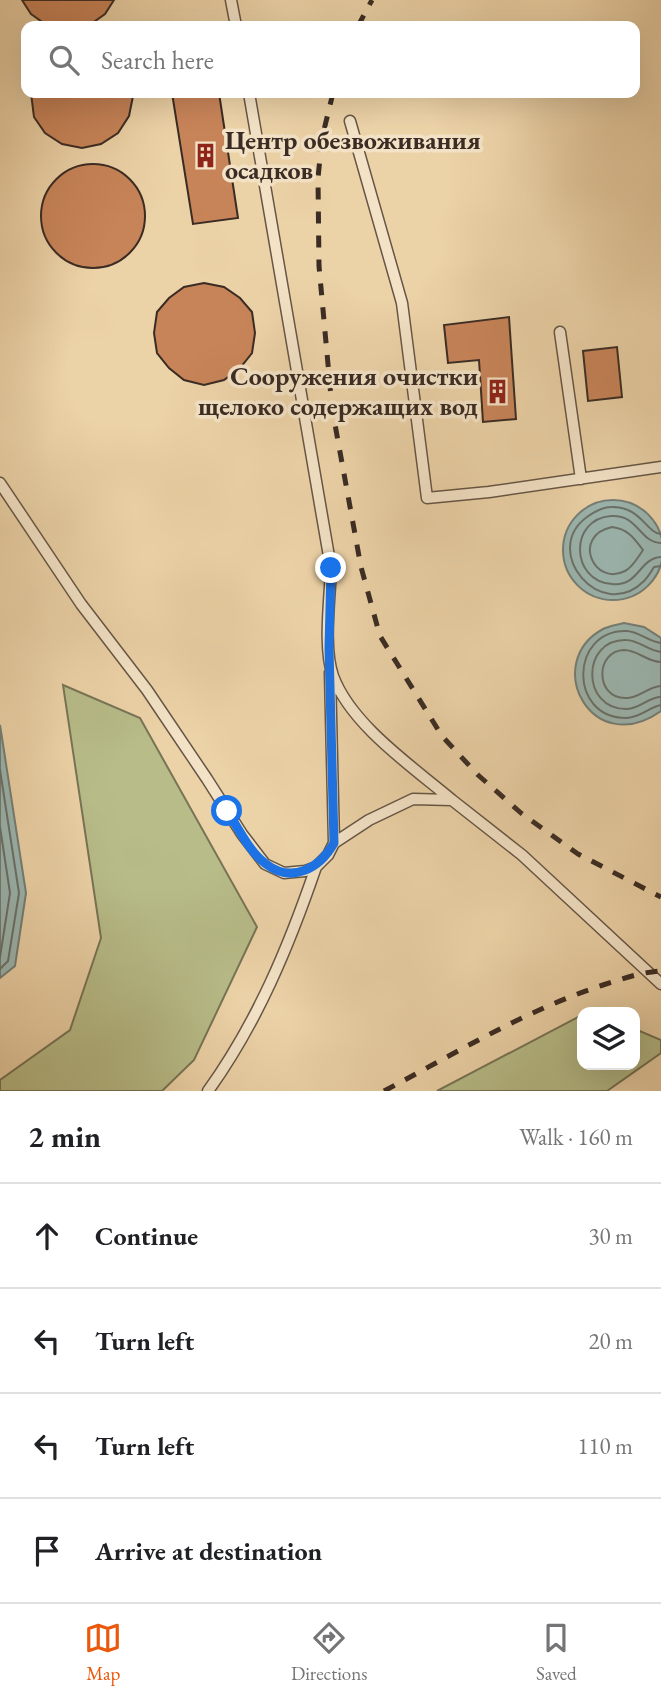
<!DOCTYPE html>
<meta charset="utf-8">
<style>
:root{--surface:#fff;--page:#f6f6f6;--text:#202124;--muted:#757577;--line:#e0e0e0;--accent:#ea580c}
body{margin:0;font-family:"EB Garamond",serif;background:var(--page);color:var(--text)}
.controls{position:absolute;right:21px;bottom:21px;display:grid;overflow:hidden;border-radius:14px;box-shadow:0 7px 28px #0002}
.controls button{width:63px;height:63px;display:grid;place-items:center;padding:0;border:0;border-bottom:2px solid var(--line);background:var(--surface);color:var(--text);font:35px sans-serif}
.stop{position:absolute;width:21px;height:21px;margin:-16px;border:5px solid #1a73e8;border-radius:50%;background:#fff}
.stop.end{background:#1a73e8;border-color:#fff;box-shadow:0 2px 7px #0008}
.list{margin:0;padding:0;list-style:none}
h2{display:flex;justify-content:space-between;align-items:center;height:91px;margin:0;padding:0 28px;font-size:30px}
h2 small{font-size:23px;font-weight:400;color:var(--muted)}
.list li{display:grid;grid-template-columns:46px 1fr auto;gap:21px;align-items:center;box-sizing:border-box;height:105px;padding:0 28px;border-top:2px solid var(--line)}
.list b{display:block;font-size:26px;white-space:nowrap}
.list em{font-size:23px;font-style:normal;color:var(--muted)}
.icon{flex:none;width:38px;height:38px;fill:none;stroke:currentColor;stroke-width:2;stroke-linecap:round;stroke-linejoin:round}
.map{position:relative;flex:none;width:661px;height:1091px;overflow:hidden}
.search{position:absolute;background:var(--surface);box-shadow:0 7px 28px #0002;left:21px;right:21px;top:21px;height:77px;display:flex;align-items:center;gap:18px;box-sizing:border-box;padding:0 24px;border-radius:14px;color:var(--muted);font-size:26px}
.sheet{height:511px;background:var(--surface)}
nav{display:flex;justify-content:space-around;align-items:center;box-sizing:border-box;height:98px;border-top:2px solid var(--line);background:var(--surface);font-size:19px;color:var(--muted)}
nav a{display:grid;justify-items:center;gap:4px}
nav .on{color:var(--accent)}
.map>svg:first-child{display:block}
.green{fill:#b7bc88;stroke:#787456;stroke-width:2}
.water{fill:#9bb6b0;stroke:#747f78;stroke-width:2}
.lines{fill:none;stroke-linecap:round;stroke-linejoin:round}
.shore{stroke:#6a716a;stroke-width:2}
.building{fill:#c88459;stroke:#3a2c24;stroke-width:2}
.service-casing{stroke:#665645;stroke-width:13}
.service{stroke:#f3e2c6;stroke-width:10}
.rail{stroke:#3a2c24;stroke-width:5;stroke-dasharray:12 12;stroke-linecap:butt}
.route{stroke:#1a73e8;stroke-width:9}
.labels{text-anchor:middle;stroke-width:7;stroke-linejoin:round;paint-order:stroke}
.poi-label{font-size:26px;font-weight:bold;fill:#3a2c24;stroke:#f3e2c6;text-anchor:start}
</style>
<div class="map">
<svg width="661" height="1091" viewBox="0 0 661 1091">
<rect width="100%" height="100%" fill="#ecd2a7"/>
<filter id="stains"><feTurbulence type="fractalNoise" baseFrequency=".00286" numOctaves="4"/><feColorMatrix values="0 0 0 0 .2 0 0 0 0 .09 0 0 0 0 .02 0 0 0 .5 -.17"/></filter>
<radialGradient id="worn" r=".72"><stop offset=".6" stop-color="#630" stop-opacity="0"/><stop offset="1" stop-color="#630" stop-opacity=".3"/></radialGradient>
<path class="green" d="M63,685L140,718L257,927L194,1060L162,1091H0V1080L70,1030L101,938Z
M582,1015V1065H635V1029L661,1040V1053L607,1091H437Z"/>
<path class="water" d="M563 550a50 50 0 1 1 100 0a50 50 0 1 1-100 0Z
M624,623L644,627L661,638V711C592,760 541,663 603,629C609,626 617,625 624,623Z
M0,725L26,893L15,966L0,978Z"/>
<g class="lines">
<path class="shore" d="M612,527C628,529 634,538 643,550C638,557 633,567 625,571C594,587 571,536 612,527Z
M661,534C646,533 641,506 611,507C602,507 594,512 587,517C540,551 601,624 644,581C648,577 651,572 654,567L661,566
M661,543C639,542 638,514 611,516C569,519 570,581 612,584C639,587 639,558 661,557
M661,643C648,642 639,631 626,631C570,630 568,718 626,718C640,718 649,707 661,705
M661,652C648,651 639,640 626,640C581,639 581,709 626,709C640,709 648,697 661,697
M661,662C647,662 638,650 624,650C595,651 595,698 625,698C638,699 647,687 661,686
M0,770L19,893L8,961L0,969
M0,827L10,893L0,957"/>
</g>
<path class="building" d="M22,0H114L105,14L88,26H48L31,14Z
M31,93H132L133,96L129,116L118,133L101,144L82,148L62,144L45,133L34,117Z
M172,93H219L238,218L193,224Z
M41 216a52 52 0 1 1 104 0a52 52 0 1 1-104 0Z
M204,283L224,287L240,298L252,312L255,333L252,353L240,368L224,380L204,385L184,380L169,368L157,353L154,333L157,312L169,298L184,287Z
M509,317L516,419L483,422L479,360L448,363L444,325Z
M617,347L622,397L588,401L583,351Z"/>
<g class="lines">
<defs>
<path id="service" d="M231,0L236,26
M249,93L331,568C330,599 323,647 333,676C351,725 413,767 452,800
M350,121L402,303L427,498L489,492L661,467
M560,332L581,479
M0,483L81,604L147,690L207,779L242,834L265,864L284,873L305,871L316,867L328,855L334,843L369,820L413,799L452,800L522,855L661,984
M330,673L334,843
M208,1091C257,1023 289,946 316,867"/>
</defs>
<use href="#service" class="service-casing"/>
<use href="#service" class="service"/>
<path class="rail" d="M358,26L372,0
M333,93L322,138L318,178L319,266L332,408L361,567L380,636L442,736L478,775L521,813L578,854L661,897
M384,1091C456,1053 526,1010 603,985C622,979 641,972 661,971"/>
</g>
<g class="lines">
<path class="route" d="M227,811C238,827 249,852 266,864C292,884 320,868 334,843L329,648L331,568"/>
</g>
<defs>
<symbol id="building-bare" viewBox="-9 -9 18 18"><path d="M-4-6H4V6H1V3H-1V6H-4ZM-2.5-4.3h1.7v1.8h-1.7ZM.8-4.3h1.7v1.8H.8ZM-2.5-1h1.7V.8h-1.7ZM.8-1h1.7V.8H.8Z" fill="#8f2418" stroke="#f3e2c6" stroke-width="2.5" paint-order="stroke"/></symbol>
</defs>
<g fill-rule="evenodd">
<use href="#building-bare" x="188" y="138" width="35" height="35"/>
<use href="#building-bare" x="480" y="374" width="35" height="35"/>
</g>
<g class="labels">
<g class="poi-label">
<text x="225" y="149">Центр обезвоживания<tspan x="225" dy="30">осадков</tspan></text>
<text x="478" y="385" text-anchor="end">Сооружения очистки<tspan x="478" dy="30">щелоко содержащих вод</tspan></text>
</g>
</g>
<rect width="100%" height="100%" filter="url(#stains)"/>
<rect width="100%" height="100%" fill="url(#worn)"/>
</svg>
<div class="controls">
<button><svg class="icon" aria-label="layers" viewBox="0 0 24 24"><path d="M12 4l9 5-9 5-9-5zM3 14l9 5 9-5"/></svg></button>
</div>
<div class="stop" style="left:227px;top:811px"></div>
<div class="stop end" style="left:331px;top:568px"></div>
<div class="search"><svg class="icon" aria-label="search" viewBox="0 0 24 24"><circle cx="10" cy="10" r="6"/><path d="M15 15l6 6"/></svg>Search here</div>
</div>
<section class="sheet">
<h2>2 min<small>Walk · 160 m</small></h2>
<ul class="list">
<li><svg class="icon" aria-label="ahead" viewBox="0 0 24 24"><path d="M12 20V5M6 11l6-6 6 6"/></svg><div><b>Continue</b></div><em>30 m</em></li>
<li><svg class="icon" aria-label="left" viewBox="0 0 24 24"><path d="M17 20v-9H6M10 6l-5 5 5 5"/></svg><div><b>Turn left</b></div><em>20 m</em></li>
<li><svg class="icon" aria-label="left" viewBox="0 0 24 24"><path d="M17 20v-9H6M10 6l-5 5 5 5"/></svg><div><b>Turn left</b></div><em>110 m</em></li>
<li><svg class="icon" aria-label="arrive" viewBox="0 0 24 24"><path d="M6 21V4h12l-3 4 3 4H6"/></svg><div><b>Arrive at destination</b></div></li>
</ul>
</section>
<nav>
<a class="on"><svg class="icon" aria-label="map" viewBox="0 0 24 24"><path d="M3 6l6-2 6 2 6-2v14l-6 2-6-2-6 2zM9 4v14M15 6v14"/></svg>Map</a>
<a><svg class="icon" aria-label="directions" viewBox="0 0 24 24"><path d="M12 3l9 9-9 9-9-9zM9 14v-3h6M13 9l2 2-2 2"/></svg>Directions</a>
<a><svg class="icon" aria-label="saved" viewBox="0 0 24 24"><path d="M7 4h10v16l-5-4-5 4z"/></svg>Saved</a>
</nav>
